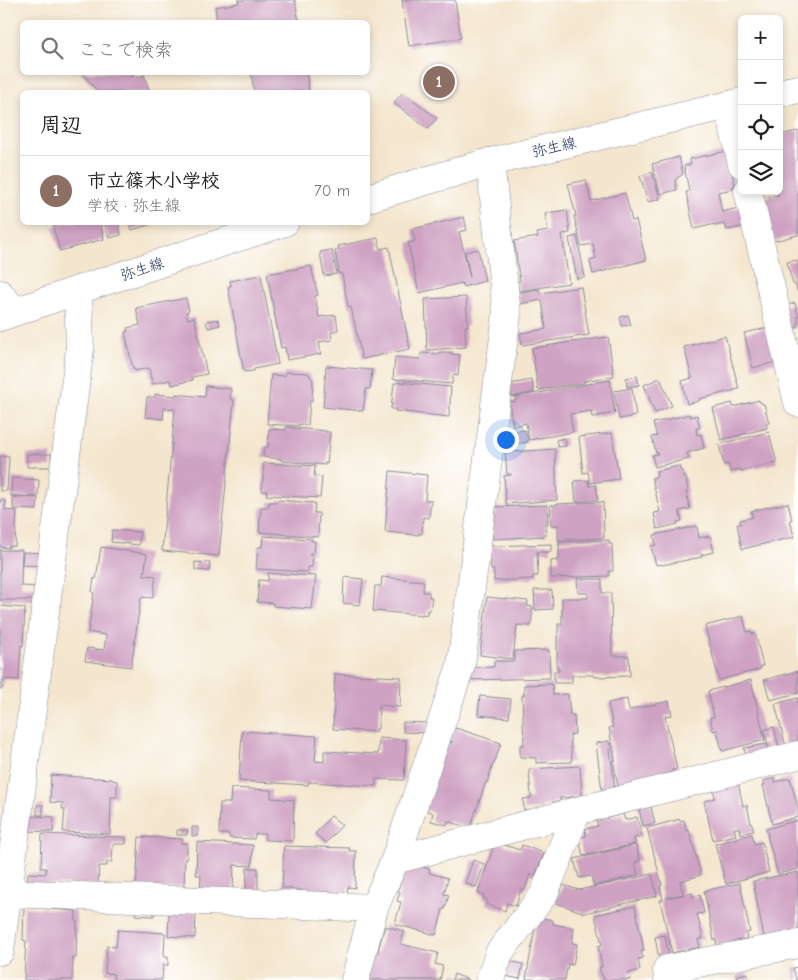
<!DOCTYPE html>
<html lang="ja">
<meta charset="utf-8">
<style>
:root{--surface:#fff;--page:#f2f2f2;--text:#222;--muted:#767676;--line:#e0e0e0;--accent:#0b8043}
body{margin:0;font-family:"Comic Neue","Klee One",sans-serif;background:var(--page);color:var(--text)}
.controls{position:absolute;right:15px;top:15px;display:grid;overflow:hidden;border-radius:8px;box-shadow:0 2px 8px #0003}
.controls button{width:45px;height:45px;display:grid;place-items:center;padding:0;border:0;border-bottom:1px solid var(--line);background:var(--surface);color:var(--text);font:25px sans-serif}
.you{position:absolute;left:505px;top:439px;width:18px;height:18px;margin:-12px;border:4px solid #fff;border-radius:50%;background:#1a73e8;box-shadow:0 0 0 8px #1a73e833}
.badge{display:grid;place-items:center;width:32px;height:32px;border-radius:50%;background:var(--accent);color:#fff;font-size:16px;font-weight:700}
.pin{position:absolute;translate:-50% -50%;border:2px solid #fff;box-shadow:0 1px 5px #0006}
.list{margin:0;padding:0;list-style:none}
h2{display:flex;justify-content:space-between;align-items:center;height:65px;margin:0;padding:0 20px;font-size:21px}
h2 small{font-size:16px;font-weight:400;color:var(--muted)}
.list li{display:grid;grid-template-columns:32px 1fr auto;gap:15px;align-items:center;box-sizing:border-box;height:70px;padding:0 20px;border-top:1px solid var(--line)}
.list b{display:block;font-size:19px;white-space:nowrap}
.list p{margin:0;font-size:16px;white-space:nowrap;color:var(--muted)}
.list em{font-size:16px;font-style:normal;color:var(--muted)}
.icon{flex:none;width:28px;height:28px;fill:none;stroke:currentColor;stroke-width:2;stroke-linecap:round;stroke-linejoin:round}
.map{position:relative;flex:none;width:798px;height:980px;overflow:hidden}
.search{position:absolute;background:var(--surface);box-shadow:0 2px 8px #0003;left:20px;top:20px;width:350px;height:55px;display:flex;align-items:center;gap:12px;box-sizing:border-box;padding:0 18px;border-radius:8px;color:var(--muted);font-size:19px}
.panel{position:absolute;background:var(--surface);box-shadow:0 2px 8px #0003;left:20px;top:90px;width:350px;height:135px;border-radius:8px}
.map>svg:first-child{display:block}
.building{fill:#cfa2c3}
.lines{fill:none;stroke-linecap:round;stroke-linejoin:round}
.minor-casing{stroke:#888a96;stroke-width:29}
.tertiary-casing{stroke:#888a96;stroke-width:29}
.minor{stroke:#fff;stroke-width:28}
.tertiary{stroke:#fff;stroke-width:28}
.labels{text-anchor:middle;stroke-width:4;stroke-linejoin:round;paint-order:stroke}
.street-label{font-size:15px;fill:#1b2f5e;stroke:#fff}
</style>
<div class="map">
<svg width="798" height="980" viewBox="0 0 798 980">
<rect width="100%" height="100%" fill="#fff"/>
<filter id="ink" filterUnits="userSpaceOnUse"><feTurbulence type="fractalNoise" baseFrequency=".02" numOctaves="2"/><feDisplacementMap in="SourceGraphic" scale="10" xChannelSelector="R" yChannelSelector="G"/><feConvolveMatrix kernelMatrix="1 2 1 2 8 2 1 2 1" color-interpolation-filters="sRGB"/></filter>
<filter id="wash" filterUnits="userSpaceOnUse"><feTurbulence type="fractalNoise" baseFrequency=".0096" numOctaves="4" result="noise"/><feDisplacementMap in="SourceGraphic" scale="20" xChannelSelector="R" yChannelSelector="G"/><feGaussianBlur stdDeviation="1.12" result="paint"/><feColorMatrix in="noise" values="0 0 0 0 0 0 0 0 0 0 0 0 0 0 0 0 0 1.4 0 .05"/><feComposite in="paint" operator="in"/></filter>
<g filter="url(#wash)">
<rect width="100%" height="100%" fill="#f4e6ce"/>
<g id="blocks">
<path class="building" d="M238,0H295L299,22H217L215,7L239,3Z
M402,0H455L461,38L409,46Z
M81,72H131L133,77L137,75L138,78L144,75L150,92H98Z
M251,72H306L309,92H254Z
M403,92L437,118L428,129L394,103Z
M798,131V235L770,242L763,198L778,195L777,191H779V135Z
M727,151L735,186L732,187L733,189L718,192L722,212L742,207L746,226L727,230L725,224L715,226V224L694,229L686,192L689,191L684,166L691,164L690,159Z
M679,157L683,174L675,180L677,190L660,194L652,164Z
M652,172L660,199L648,202L640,176Z
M586,180L591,201L625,193L632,221L636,220L646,260L593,274L590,261L596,259L593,244L581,246L574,216H576L568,184Z
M567,210L570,233L562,234L569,283L519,291L517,282L520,281L514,241L538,237L537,233L548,231L545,213Z
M464,217L467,230L459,232L470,277L465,252L478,249L485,281L463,287L462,283L419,293L408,243L415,241L412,229Z
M68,222H100L104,239L60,251L53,227Z
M104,222H118L121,235L109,238Z
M129,222H155V223L132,230Z
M577,236L585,277L577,279L569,238Z
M378,238L380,249L389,247L410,349L362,359L351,307H348L342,274H339L335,251L339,250L338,246Z
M332,250L337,274L324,276L320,252Z
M798,260V291H797L795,284H793L787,262Z
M311,266L318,295L315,296L319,317L336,315L338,330L331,332L332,340L319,342L321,354L287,360L285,347L281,348L267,274Z
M261,275L278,364L254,369V371L244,372L228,287L231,286L230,281Z
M581,287L589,335L522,345L520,333L546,329L542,300L520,304L518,293L539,289L540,293Z
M466,297L468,326H465L466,347L427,350L425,299Z
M186,298L189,311L186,312L188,319L194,317L207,374L192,377L193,380L172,385L170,380L152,384L149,368L135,371V369H133L125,332L128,331L127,328L140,325L136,308Z
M795,303L798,316V327L789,329L784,306Z
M628,315L631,325L622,326L620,317Z
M218,319L220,325L208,328L206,321Z
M772,327L780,361L753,368L744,333Z
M725,336L739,389L699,399V401L687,404L682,381L692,378L684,347Z
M608,337L614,376L584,381V383L538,390L532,348Z
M439,352L452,353V354L460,355L458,376L453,375L452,384L393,379L395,357L420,359L421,353L439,354Z
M326,366L372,370L370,389H366L363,411L323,407Z
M285,372L308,373L313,381L312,401L310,400L308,425L299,424V426L267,424L271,375L285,376Z
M637,376L639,385L627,387L626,378Z
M660,378L672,406L655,413L644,385Z
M532,380L534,392L512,397L509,384Z
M610,380L615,413L592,417L591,411L570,414L573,432L529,440L526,423L513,426L509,402L516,401L515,397Z
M398,382L451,387L449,417L395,411L396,409H391L394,383H398Z
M206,386L231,389L230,399L234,400L219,556L162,551L175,409L164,408L163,419L145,417L147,397H155V394L176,396V394L205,397Z
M632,388L636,416L619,419L614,391Z
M759,400V402H761L762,404H764L769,423H766L767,428L721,440L713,408L732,403L733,407Z
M690,414V417L697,415L700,428H696L697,435L701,434L704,448L687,453L689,459L655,467L652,455L658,454L657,452L656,453L652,437L657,436L653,423Z
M286,427L326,431L325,432H330L327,464L325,463V465L282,461L281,459L263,457L264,447H268L269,429L286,430Z
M525,430L528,442L504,446L502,434Z
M769,432L777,463L741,471L740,469L730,472L728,464L724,465L719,444Z
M612,433L619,479L590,483L588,472L583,473L579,437Z
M565,438L566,446L558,447L556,440Z
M555,449L557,500L506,504L504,476L511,475V474H507L505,453H510V452Z
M27,454H51V467H27Z
M0,456L9,457L7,491H0Z
M264,463L315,466L314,476L322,477L320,498L266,495L267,491H262Z
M679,466L681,471H683V477H686L688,492H686L690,509L679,511L682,521L677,522L678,524L657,529L654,513L660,512L652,478L657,476L656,471Z
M390,471L427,475L425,500H431L429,518L423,517L422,534L419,533V535L385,532Z
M12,478L39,480L38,497L11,496Z
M588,480L589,486L596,485L598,500L576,502L574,481Z
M13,497L38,498L37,510L13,509Z
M0,500L6,501L5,510L17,511L15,546H8L9,548L0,547Z
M278,500L315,503L314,513H319L318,537L259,532L261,507H269V502H277Z
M603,502L604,538L558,540V525H551L550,505H557V504Z
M788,503L792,520H790L794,537L742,549L737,524H741L740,520L753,517L751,511Z
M547,505L548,524H545L546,536L493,539L491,516H496L495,507Z
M697,526L699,538L710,536L714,552L701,555L702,557L662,565L661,564L656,565L651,546L656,545L654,535Z
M112,530L140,532L139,545L111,542Z
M263,536L312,539L311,541H315L314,553H310V556H313L312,567H308V572L256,569L258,547H262Z
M609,540V544H612L613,571H609V576L551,578V561L559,560V542Z
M551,544V552H537L538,576H533V579L494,581V570H491L490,546Z
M101,547L147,554L144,575L156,576L153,598L141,597L131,667L85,661L87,648L104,650L106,635L88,632L94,593L92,592L94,578L96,579Z
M0,550H22L21,586L42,587V600H0Z
M23,552L47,553L46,566L22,565Z
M195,562L210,563L209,571L195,570Z
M268,573L316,576L312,609L273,606V603L257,602L259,580L268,581Z
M344,577L363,579L360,605L343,603Z
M382,577L424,581L423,592H429V597H432L430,611L427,610V615L422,614V615L373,611L375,586H381Z
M577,579H602V593H611L612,656H629L630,676L594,677L593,675H572V683H554V671H559V669H557V636H558V624H562V598H588V593H578Z
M534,590H552L553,609L535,610Z
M487,597L528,601L527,606L533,607L531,626L517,625L513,659L480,655Z
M0,606L25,608L23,646L21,645L19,680L3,679L2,689H0Z
M743,616L747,632L751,631L752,634L755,633L763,666H760L761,669L719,680L705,626Z
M549,650L550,678L469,680L468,668L494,667V661H515V651Z
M798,671V693L770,700L764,680Z
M335,674L401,677L400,707L379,705L378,729H376V732L333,729Z
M751,680L765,740L722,751L717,730L713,731L710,717H714L708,691Z
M552,684L553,695L568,694L570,715H574L575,734L570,735L572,762L536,763V758L520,757V745H524L522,695H524V685Z
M480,696L511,699L509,718L478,715Z
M798,698V747H786L775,704Z
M627,699L629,710L669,701L672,715L665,716L677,769L672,770L673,772L664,774L666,782L619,791L613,761H615L609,728L613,727L608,703Z
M403,722L427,723L426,733L403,732Z
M446,726L456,729V728L501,743L494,764H493L487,783L486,782L470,828L448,821L447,825L431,821L433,813L422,808L444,741L452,743V741L442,738Z
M774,727L780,751L770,753L764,730Z
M242,731L317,736L315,761L324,762V751L378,754L379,738L406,740L404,780L376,779V786L309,782L308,785L239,781Z
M609,741L615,790L602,791L596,743Z
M766,744L768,754L747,759L744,748Z
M580,766L582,796L560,798V802H553V805L542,806V809L524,810L523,799L531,798L529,769Z
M51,775L112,779V780L117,781V797H111L110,834L63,832L65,809H62L63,803L50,802Z
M737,777L743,806L747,805L751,824H752L754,831L740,834L739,828H734L736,835L713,840L704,801L715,798L712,783Z
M775,778V782L790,778L798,808V817L772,824L763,785H765L763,781Z
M231,788L271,790V798L294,800L293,841L265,840V834H255L254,839L229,838V834H219L220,803H230Z
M649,799L655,823L643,826L637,802Z
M37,805H43V815H37Z
M623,814L625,820L637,817L642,836L634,838L635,844L583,856L579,838L586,836L585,829L598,826L596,821Z
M27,816L54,817L53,832L26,831Z
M331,816L342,825L326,843L315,834Z
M680,819V821L684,820L687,831L689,830L701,875L680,881L683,894L666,898L692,893L693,897L700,895L704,913L697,914L703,939H698L700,947L672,953L660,900H663L660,886L662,885L647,828Z
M798,820V869L778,874L767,835H768L766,829Z
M192,827H198V836H192Z
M177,830H188L187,835H177Z
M42,834L126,837V844H113L112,862H107V866H99L98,885L27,884L28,873L46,874V868H41Z
M752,834L754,844L762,842L769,872L726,884L715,844Z
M139,837L182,839L181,843H187V859H185L184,887L136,889Z
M197,842L253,845L252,866L234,865L233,890L200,891L201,875H196Z
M495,842L520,850L522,845L544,853L535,876L530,874L525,890L521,889L516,906L507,903L505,911L486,904L487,900L483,898L484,895L478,893Z
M636,845L640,861L635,862L638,875L594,886L591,876L579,878L574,859Z
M284,846L350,848L349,851H356L355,888L348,887L347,893L302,892V890H291V888H282Z
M473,860L484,864L476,887L465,883Z
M410,864L430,869L429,873L448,878L444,894L449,895L445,909H443L436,935L395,924L401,902L397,901L400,892L398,891L403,869Z
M247,868H258V893H246Z
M798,872V930L764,937L753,881Z
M652,874L657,896L585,913L556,903L563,885L579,890Z
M740,883L750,932L746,933L747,939L736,941L737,943L717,948L716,939L714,940L704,891Z
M136,906L154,907V916L135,915Z
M635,906L644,951H641L643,958L638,959L640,970L629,973L630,980H604L603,976H602L599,967H602L598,946L602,945L595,915Z
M24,907L76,911V921H77L76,958H73L72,980H24L26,941L23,940Z
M169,911L196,912L195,938L168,936Z
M537,917L553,920V924L574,928L572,943L577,944L573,965L568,964L565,980L526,979Z
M385,926L404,931L401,944L438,953L435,964L443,966L440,980H363L371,952L377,954Z
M118,930L165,933L164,957H168V965H163L162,980H113L114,974L105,973L107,946L116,947Z
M665,935L669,957L659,959L655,937Z
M508,961L523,964L520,979L505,976Z
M798,967V980H796L793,968Z
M747,973L749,980H737L736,976Z
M454,974L469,980H452Z"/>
</g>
</g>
<g filter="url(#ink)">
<use href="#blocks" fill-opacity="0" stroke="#888a96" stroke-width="1"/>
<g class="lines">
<defs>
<path id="minor" d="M728,105L742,164
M748,191L798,403
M0,294L14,311
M395,860L577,811L798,755
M8,893L374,908
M0,951L80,349L78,290
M355,980L374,908L395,860L461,665L507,314L490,162
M490,980L499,953L544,894L577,811
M668,980L667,969L798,944"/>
<path id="tertiary" d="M779,93L798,89
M368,198L490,162L742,102
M0,317L78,290L285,222"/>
</defs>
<use href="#minor" class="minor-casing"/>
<use href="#tertiary" class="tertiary-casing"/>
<use href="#minor" class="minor"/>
<use href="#tertiary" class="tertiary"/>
</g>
</g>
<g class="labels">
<g class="street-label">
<text transform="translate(554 147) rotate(-13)" y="5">弥生線</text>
<text transform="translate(142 269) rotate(-18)" y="5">弥生線</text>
</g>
</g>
</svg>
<div class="controls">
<button>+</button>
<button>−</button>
<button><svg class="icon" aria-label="locate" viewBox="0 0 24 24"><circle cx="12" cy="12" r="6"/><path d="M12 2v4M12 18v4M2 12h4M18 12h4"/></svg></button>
<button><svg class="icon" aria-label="layers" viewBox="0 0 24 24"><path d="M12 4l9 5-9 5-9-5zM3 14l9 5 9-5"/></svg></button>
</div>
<div class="you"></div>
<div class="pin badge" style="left:439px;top:82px;background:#8d6e63">1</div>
<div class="search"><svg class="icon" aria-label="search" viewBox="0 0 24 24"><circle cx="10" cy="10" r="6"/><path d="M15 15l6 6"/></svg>ここで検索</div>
<section class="panel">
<h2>周辺<small></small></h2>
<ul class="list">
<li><span class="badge" style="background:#8d6e63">1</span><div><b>市立篠木小学校</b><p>学校 · 弥生線</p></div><em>70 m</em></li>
</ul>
</section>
</div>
